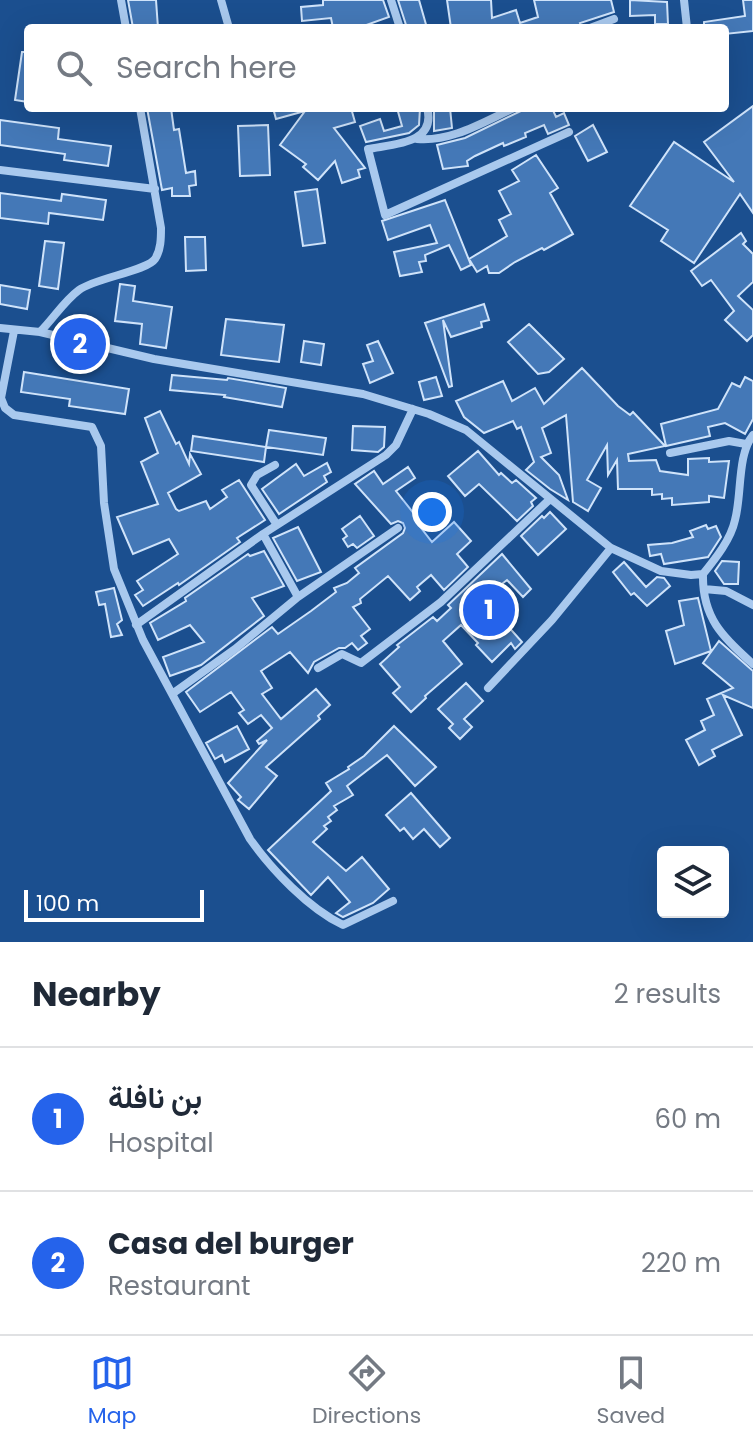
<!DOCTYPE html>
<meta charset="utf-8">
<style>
:root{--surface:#fff;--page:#f2f2f3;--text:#1f2937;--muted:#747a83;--line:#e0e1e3;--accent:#2563eb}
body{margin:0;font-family:Poppins,Vazirmatn,sans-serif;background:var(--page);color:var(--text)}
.controls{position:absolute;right:24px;bottom:24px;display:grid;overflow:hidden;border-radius:8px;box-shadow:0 8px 32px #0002}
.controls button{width:72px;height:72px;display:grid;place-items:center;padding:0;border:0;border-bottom:2px solid var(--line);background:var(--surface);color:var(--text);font:40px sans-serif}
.scale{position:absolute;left:24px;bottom:20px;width:180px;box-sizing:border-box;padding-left:8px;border:4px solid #fff;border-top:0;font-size:22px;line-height:28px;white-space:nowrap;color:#fff;-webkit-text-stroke:6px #1b4f8f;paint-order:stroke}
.you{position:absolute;left:432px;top:512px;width:28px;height:28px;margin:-20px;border:6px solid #fff;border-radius:50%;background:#1a73e8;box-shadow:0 0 0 12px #1a73e833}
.badge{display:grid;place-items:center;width:52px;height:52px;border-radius:50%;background:var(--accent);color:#fff;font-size:26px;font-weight:700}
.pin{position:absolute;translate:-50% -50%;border:4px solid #fff;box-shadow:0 2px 8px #0006}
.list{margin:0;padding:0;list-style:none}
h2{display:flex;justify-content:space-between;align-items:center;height:104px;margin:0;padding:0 32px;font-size:34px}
h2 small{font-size:26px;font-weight:400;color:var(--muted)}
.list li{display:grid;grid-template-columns:52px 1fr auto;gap:24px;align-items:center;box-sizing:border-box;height:144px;padding:0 32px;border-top:2px solid var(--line)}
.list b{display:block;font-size:30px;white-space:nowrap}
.list p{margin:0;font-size:26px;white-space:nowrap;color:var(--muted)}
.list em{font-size:26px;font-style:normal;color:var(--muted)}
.icon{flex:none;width:44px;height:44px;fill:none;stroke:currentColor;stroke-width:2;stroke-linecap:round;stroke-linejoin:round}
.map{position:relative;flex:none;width:753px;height:942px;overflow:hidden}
.search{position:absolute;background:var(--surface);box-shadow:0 8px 32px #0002;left:24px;right:24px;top:24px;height:88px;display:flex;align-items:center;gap:20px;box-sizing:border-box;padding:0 28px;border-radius:8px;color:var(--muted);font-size:30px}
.sheet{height:392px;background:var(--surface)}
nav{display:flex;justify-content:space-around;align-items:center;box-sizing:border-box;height:112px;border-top:2px solid var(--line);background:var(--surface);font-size:22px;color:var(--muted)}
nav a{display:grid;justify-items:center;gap:4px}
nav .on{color:var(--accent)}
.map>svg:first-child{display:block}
.building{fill:#4478b7;stroke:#cfe3fa;stroke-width:2}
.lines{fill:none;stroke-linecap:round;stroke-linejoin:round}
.street{stroke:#a9c9ee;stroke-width:8}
</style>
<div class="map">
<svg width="753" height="942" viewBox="0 0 753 942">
<rect width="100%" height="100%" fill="#1b4f8f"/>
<path class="building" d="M128,0H156L158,28H133Z
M323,0H383L389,17L358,28H333L331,18L302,21L301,7L323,5Z
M398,0H419L427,28H407Z
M447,0H491L492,18L516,10L520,23L538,17L534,0H611L614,12L580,23L582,28H451Z
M630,0L667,2L668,24H655V15L630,16Z
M743,0H753V31L725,34V28H704V22L745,16Z
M22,52H28V102L15,100Z
M753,106V213L740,194L694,263L661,241L668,230L630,206L674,142L734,182L704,142Z
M147,108H171L174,130L179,129L186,173L195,171L196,185L189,186L190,196H172V188L162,190Z
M273,108H351L355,122L334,128L365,168L358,170L360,177L342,183L335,161L318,180L303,167L306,164L280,145L305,111L276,119Z
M397,108H420L419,125L409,133L366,142L360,126L380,119L384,131L402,126Z
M434,108H450L452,128L434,131Z
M527,108H552L556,117L564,113L569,125L548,134L544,125L525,133L526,137L504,146L503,143L475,156L467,161L468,166L443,169L437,145L465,138Z
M0,120L59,128L58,139L111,146L108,166L64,160L65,154L0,145Z
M268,125L270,175L240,176L238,126Z
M593,125L607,152L588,161L575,136Z
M536,155L558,188L550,193L573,234L544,250L542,248L515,262L499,273H489L487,266L477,272L469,259L507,236L499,220L511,214L499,191L519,181L512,170Z
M317,189L325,243L303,246L295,192Z
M0,193L61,201L62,194L106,200L103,220L49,213L48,224L0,218Z
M445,200L471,265L461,270L449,245L425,255L426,261L419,262L422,272L400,276L394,252L437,243L430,225L388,240L382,221Z
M741,233L746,241L743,244L753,254V282L738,296L753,310V335L747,341L725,320L734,311L711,280L702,286L691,271Z
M185,237H205L206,270L186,271Z
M45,241L64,243L58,289L39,286Z
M120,284L135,286L133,301L172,307L166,348L140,344L142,324L115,321Z
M0,285L30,290L27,309L0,304Z
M484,304L489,320L481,322L482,327L451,337L443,320L452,386L449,387L425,323Z
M226,319L284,325L279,362L221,355Z
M529,324L564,359L549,372L538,374L508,342Z
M304,341L324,344L321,365L301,362Z
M378,341L393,373L370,383L363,364L373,361L367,345Z
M582,368L618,406L630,415L633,412L665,446L628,454L629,461L656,460L660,471L688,475V459L709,458V462L729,461L724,498L709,496V502L672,505V498L662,499V494L652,495V489H618L617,460L608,475L607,445L587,480L601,488L588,511L573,502L566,415L542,428L551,453L541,457L559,475L568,500L550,489L526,470L534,462L521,427L517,429L513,421L484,433L464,417L456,401L503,381L512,401L535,388L544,404Z
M24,372L129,389L125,414L69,406L70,399L21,392Z
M172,375L227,380L228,378L286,388L282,407L224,397L225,395L170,390Z
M436,377L442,396L424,400L419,382Z
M745,377L753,381V419L745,434L725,423L708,427L710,436L666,446L661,424L718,409L732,383L740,387Z
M160,411L176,444L179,442L189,464L190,454L201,474L168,493L176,509L179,511L206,501L210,509L227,497L222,490L239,480L265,520L237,538L240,542L179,585L178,583L143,606L135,595L143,590L137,581L178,554L169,539L133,554L117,517L158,504L141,462L158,453L145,418Z
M353,426L385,427L384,447L378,452L352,450Z
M269,430L326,438L323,455L266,447Z
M193,436L266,447L264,462L191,451Z
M478,451L499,475L501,473L512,483L516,480L536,498L531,502L533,506L517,521L479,484L465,496L448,476Z
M327,463L331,472L324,476L327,482L279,514L262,489L296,464L304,476Z
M408,467L415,478L396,491L415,515L423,508L429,515L418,524L432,542L454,522L471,541L457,554L468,567L444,590L431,575L417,587L420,591L410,600L388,576L360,599L361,603L353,607L370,629L361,636L367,643L358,650L352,643L345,648H339L314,662L308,673L290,652L261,671L272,688L262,694L281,719L316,689L330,705L318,716L320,719L266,767L277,776L249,809L238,800L241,797L228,783L267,740L259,744L257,741L272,728L261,715L248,724L239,713L244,710L231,692L200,712L186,692L272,627L278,634L311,611L336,592L334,588L347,583L359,573L355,568L403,533L405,528L403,523L398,521L391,524L355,484L374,471L383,484Z
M550,512L566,529L538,555L521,536L542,516L544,518Z
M360,516L374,536L357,548L353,544L348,547L343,539L347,536L342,529Z
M706,525L708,529L716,526L721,537L708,557L664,564L661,554L650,556L648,545L672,543L693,537L690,531Z
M298,527L321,572L297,581L273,538Z
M264,551L284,586L252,598L264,616L201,665L170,676L163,657L204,642L190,625L158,640L150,623L186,601L185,598L248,554L250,556Z
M502,554L531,589L523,597L507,580L471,608L489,626L498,615L522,642L515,649L511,643L492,662L476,645L478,643L461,625L443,641L462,664L425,696L426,698L411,712L393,693L400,687L380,664L399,647L397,645L433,617L437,621L451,608L448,605Z
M722,561L739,562L738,584H724L715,571Z
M624,562L646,587L657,577L664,578L670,586L647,606L634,593L631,595L613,572Z
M114,588L122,620L117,624L122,635L111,637L105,604L99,605L96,592Z
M698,598L711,651L675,664L666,631L684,625L679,601Z
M719,641L753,671V708L723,695L742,735L712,750L715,756L699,765L686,740L705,730L701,721L714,715L707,699L733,688L703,663Z
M466,683L483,701L464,719L472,727L460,739L449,728L453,724L438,709Z
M237,726L249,749L225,762L222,755L215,759L206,743Z
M394,726L436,767L415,786L387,755L347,786L353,795L334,806L337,810L328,817L331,821L324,826L327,829L313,842L346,871L362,857L389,889L373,903L343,917L336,913L350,902L328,877L311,895L268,850L331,791L326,783L349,769L348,767L364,756Z
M411,793L450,838L440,847L424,829L413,839L404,828L400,831L386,815Z"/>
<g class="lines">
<path class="street" d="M121,0L126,28
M221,0L229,28
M391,0L400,28
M684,0L687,28
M590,28L614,19
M427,108C437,144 393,144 368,149L385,215L569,132
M417,139C452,142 483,122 514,108
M0,170L155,189
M0,328L40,332L154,359L363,394L429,414L466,430L611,548L661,571L691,575L703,574C716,558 731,539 735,520C742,495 737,455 753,435
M14,331L1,398L5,408L14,415L92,427L101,446L104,503L114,569L143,640L250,839C272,870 308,908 343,925L393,901
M40,332C54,318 64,301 79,290C95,278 147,271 155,259C161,250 161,238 161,228L140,108
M670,453L729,441L746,444
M275,465L257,475L251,485L277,525
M703,574C702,617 722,637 753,664
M704,589L726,591L753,605
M298,597L263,534L386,455L396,445L413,409
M136,625L263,534
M318,668L342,654L361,663L441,602L550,499
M488,688L552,620L611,548
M172,694L235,649L298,597L398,528"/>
</g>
</svg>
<div class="controls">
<button><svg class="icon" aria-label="layers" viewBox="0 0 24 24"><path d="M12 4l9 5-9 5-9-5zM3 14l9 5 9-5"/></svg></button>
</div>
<div class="scale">100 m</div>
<div class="you"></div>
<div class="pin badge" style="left:489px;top:610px">1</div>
<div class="pin badge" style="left:80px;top:344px">2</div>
<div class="search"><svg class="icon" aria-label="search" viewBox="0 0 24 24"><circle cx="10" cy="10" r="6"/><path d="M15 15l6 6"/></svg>Search here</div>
</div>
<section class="sheet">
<h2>Nearby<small>2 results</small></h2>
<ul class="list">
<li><span class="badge">1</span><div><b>بن نافلة</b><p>Hospital</p></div><em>60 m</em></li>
<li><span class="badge">2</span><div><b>Casa del burger</b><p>Restaurant</p></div><em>220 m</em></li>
</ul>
</section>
<nav>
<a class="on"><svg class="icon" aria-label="map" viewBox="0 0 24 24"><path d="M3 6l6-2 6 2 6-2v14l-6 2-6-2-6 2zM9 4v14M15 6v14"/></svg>Map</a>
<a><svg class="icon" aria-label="directions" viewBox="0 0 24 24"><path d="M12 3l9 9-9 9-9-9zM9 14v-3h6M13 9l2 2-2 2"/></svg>Directions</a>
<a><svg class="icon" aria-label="saved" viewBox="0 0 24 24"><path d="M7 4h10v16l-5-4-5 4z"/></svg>Saved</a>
</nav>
